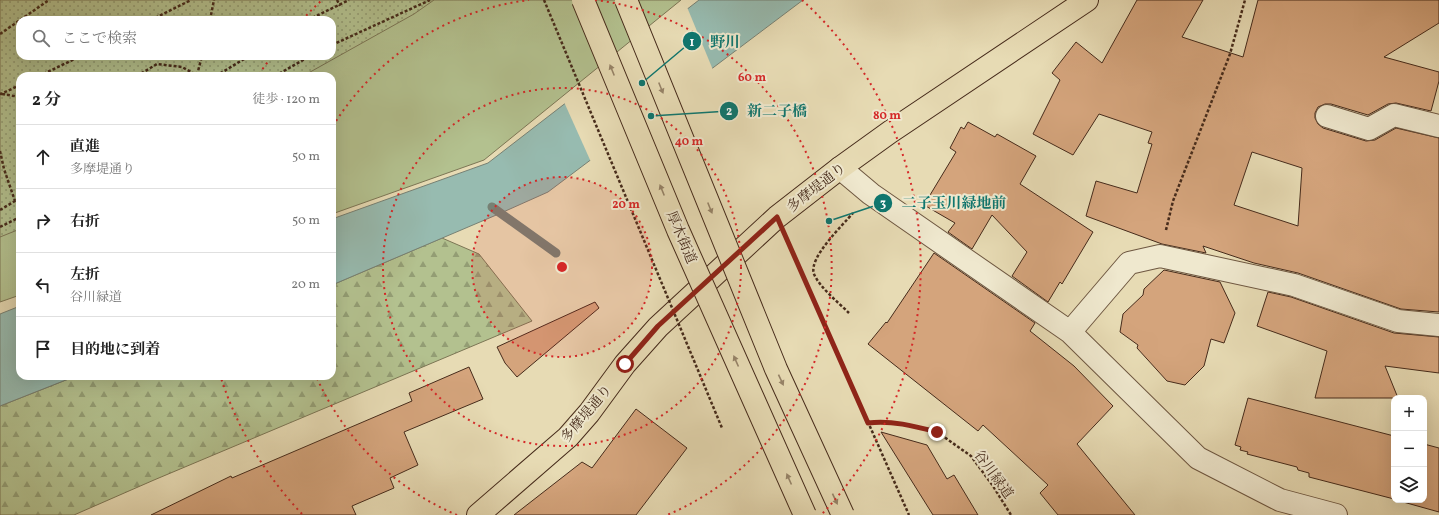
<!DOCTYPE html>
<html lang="ja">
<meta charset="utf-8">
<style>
:root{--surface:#fff;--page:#f6f6f6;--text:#222;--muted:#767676;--line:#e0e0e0}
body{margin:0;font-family:Vollkorn,"Noto Serif JP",serif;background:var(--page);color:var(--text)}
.controls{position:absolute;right:12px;bottom:12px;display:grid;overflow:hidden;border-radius:8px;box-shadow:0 4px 16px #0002}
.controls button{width:36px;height:36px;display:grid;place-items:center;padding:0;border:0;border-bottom:1px solid var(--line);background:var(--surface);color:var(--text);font:20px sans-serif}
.stop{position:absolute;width:12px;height:12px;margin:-9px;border:3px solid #8f2418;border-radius:50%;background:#fff}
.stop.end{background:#8f2418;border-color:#fff;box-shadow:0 1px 4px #0008}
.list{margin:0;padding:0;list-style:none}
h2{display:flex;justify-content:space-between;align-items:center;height:52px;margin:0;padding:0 16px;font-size:17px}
h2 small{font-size:13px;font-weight:400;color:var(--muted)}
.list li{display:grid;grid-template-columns:26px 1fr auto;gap:12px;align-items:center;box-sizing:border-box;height:64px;padding:0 16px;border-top:1px solid var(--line)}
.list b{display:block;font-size:15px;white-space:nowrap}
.list p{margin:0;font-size:13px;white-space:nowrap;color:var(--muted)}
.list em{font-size:13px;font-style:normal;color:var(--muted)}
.icon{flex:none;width:22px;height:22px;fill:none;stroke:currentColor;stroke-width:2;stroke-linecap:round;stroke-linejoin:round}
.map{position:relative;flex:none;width:1439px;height:515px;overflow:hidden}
.search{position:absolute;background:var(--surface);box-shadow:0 4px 16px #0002;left:16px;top:16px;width:320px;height:44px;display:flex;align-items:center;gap:10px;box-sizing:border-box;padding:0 14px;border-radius:12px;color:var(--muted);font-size:15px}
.panel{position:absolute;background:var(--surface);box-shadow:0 4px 16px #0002;left:16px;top:72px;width:320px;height:308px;border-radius:12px}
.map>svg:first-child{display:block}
.grass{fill:#b3c18f;stroke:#7c7655;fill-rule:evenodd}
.forest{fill:url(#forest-firs);stroke:#7c7655}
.park{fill:url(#park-dots);stroke:#7c7655;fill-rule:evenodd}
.water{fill:#97bbb0;stroke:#778174}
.pier{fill:#e7dbb4}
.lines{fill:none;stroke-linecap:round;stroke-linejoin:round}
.stream{stroke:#778174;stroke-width:9}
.building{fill:#d4a47c;stroke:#462b1b;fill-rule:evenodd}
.minor-casing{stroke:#6e5741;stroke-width:24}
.major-casing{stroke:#462b1b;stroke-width:24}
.path{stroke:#462b1b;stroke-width:2.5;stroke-dasharray:3 2;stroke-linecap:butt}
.minor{stroke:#efe8ce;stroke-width:22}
.major{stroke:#e7dbb4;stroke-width:22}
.highway-bridge-casing{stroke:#462b1b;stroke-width:24;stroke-linecap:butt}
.path-bridge{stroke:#462b1b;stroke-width:2.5;stroke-dasharray:3 2;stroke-linecap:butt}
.highway-bridge{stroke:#e7dbb4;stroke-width:22}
.oneway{fill:#968368}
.route{stroke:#8f2418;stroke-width:5}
.ring{fill:none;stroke:#d62828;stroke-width:2;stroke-dasharray:2 4}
.labels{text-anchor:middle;stroke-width:4;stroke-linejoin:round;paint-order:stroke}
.street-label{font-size:14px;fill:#462b1b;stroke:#efe8ce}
.centre{fill:#d62828;stroke:#efe8ce;stroke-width:2}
.ring-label{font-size:12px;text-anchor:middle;font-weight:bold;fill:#d62828;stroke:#efe8ce;stroke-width:4;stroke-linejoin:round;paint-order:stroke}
.leader{fill:none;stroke:#0f766e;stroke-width:1.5}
.callout-dot{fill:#0f766e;stroke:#efe8ce;stroke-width:1.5}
.mark-label{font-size:12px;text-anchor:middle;font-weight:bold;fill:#fff}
.callout-label{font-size:15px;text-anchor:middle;font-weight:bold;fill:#0f766e;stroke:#efe8ce;stroke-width:4;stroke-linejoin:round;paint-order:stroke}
</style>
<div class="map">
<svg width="1439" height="515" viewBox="0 0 1439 515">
<defs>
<pattern id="forest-firs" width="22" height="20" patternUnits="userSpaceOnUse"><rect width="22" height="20" fill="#b3c18f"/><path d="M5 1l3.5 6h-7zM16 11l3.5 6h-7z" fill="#939d74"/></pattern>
<pattern id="park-dots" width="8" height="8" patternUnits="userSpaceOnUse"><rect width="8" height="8" fill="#b3c18f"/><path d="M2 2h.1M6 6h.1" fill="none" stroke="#939d74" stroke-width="1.8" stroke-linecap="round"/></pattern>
</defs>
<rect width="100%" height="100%" fill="#e7dbb4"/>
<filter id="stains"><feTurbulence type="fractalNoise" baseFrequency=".005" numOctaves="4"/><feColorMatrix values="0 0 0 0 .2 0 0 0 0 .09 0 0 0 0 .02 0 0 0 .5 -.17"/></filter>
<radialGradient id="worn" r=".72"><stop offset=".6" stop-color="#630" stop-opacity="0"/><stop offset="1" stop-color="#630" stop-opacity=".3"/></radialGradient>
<path class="grass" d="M0,0H681L484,160L332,214V76H20V295L0,302ZM20,20H332V56H20Z"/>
<path class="forest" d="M442,238L479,254L532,321L154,480L74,515H0V406L76,376H332V285Z"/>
<path class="park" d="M0,0H434L414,14L303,76H20V229L0,237ZM20,20H332V56H20Z"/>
<path class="water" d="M699,0H803L548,192L501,213L332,285V219L488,163Z
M20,306V376H76L0,406V314Z"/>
<path class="pier" d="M687,7L713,70L591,162L564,102Z"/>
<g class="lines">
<path class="stream" d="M492,207L556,253"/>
</g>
<path class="building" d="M1137,0H1203L1182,37L1243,57L1258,0H1439V23L1384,57L1439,72V81L1431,111L1396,103L1388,104L1368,115L1331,104H1325L1318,107L1315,113V118L1318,124L1323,128L1366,141L1375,140L1396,128L1439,138V312L1401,309L1298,273L1254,263L1203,246L1206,253L1162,244L1086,216L1096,181L1137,193L1152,144L1148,143L1152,132L1099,114L1073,155L1033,134L1060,80L1052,73L1076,42L1102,63ZM1252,152L1302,168L1298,226L1234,205Z
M968,122L995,137L997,134L1036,156L1020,184L1093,232L1062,284L1060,282L1048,302L1012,276L1027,252L992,215L972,249L948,232L955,223L924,205L956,152L950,148L961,127L964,129Z
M934,253L1035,323L1030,331L1074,366L1113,406L1077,444L1135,515H1058L1040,493L1048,485L983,425L978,431L868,344L886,322L887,323Z
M1164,270L1220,282L1235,313L1224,343L1211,339L1204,366L1185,385L1167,381L1137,348L1138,345L1120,332L1123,314L1143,295L1144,289Z
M1268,292L1291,297L1394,333L1439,337V373L1385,366L1398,398H1315L1327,351L1257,326Z
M595,302L599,308L517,377L505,363L497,347Z
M469,367L483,399L404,432L418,465L390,478L394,488L352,506L356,515H151L231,476L232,478L412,401L409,393Z
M1248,398L1394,436V499L1309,477V473L1298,470L1297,467L1247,454L1248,452L1240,450L1241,447L1235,445Z
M636,409L687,448L636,515H514L582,462L592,468Z
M881,432L927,445L947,479L954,475L978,515H933Z
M1424,444L1439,448V512L1396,500H1424Z"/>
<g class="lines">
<defs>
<path id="minor" d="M1327,116L1369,129L1394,115L1439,126
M840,168L871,194L1070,332L1198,458L1280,500L1336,515
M1070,332L1129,263L1160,256L1294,285L1398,321L1439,325"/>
<path id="major" d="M478,515L568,437L589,413L625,364L658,327L777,217L840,168L890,132L1087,0"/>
</defs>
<use href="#minor" class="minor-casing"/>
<use href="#major" class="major-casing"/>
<path class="path" d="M337,0L340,6
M151,20L191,0
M210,20L214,0
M308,20L349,0
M0,34L49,0
M332,45L430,0
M197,75L202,56
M39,76L81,56
M137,76L157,64L182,67L198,76
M216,76L249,56
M275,76L310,56
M0,93L1,94L20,85
M2,94L20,97
M0,151L4,169L15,201
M0,210L20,198
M0,227L20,217
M1166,230L1173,201L1230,54L1245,0
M789,243L909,515
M849,313C838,302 820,288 814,274C808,258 843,225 853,213
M868,423L882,421L906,425L937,432L971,456L993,486L1011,515"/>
<use href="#minor" class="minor"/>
<use href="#major" class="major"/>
<defs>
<path id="highway-bridge" d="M583,0L678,230L805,515
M626,0L776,369L843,515"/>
</defs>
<use href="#highway-bridge" class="highway-bridge-casing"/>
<path class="path-bridge" d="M544,0L722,428"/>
<use href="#highway-bridge" class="highway-bridge"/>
</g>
<defs><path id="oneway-solid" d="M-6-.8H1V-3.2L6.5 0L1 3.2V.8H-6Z"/></defs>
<g class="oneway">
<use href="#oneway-solid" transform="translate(612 70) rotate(-112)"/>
<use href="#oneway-solid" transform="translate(661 88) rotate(68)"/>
<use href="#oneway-solid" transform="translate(662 190) rotate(-112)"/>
<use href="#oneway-solid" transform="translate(710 208) rotate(68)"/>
<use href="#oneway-solid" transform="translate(736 361) rotate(-114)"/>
<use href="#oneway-solid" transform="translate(781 380) rotate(65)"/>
<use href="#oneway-solid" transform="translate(789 479) rotate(-114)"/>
<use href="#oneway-solid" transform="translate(835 499) rotate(65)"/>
</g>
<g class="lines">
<path class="route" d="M625,364L658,326L777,217L868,423C891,420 914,426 937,432"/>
</g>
<circle cx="562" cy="267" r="90" fill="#d62828" fill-opacity=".12"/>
<g class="ring">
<circle cx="562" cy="267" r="90"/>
<circle cx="562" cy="267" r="179"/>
<path d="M457 515A269 269 0 0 1 316 376M333 126A269 269 0 0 1 529 0M595 0A269 269 0 0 1 667 515"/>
<path d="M302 514A359 359 0 0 1 221 378M259 74A359 359 0 0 1 270 59M302 20A359 359 0 0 1 322 0M802 0A359 359 0 0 1 822 514"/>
</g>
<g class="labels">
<g class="street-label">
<text transform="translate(816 187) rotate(-38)" y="5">多摩堤通り</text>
<text transform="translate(682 237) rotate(67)" y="5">厚木街道</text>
<text transform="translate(586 413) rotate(-50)" y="5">多摩堤通り</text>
<text transform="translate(994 474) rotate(54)" y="5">谷川緑道</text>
</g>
</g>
<circle cx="562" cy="267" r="6" class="centre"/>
<g class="ring-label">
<text x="752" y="81">60 m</text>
<text x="887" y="119">80 m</text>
<text x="689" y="145">40 m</text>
<text x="626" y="208">20 m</text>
</g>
<path class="leader" d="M642 83L692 41M651 116L729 111M829 221L883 203"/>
<g class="callout-dot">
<circle cx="642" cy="83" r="4"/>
<circle cx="651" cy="116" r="4"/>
<circle cx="829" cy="221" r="4"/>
<circle cx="692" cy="41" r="10"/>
<circle cx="729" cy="111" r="10"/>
<circle cx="883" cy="203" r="10"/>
</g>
<g class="mark-label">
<text x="692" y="46">1</text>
<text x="729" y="115">2</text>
<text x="883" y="207">3</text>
</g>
<g class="callout-label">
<text x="725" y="47">野川</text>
<text x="777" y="116">新二子橋</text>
<text x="954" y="208">二子玉川緑地前</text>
</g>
<rect width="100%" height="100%" filter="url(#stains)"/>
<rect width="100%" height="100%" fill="url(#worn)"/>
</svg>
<div class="controls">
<button>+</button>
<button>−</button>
<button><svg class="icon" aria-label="layers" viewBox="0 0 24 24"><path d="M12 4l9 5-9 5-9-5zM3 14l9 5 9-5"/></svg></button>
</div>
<div class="stop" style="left:625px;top:364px"></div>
<div class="stop end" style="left:937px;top:432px"></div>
<div class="search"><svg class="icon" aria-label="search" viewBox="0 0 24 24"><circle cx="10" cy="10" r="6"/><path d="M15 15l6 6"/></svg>ここで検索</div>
<section class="panel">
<h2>2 分<small>徒歩 · 120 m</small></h2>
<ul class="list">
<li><svg class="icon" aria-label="ahead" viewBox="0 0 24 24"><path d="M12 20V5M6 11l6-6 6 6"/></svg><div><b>直進</b><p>多摩堤通り</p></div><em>50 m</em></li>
<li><svg class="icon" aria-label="right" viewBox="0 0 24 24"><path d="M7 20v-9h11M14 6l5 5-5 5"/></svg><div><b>右折</b></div><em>50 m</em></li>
<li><svg class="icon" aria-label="left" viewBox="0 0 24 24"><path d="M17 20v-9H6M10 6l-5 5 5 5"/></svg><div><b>左折</b><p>谷川緑道</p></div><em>20 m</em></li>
<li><svg class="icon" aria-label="arrive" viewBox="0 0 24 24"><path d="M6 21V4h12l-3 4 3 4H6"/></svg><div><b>目的地に到着</b></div></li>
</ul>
</section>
</div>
